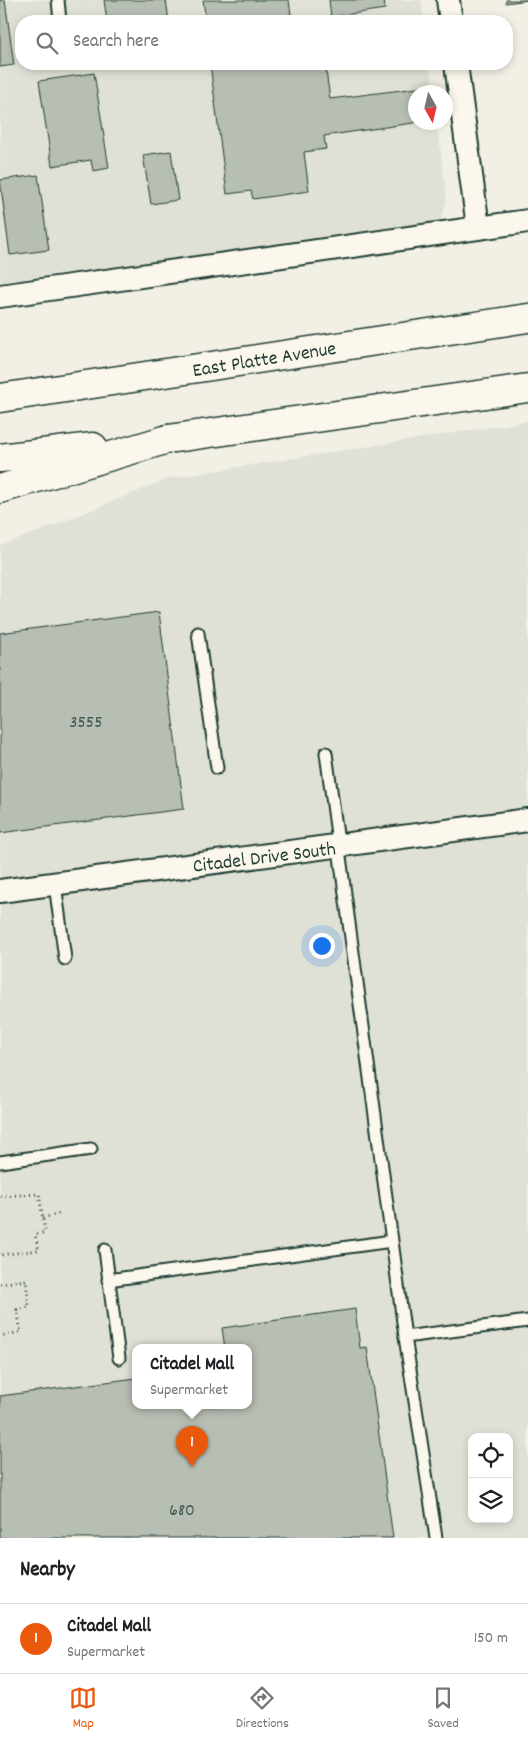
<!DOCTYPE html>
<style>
:root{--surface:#fff;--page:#f6f6f6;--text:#202124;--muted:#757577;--line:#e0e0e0;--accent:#ea580c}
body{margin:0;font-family:Dekko,sans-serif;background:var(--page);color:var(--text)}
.controls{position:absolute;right:15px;bottom:15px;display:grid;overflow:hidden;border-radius:10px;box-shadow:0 2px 8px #0003}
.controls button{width:45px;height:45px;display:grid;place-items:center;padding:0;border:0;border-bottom:1px solid var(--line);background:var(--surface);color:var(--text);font:25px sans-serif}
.compass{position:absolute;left:408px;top:85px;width:45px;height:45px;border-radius:50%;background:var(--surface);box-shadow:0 2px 8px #0003;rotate:172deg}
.you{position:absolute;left:321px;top:945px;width:18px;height:18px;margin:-12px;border:4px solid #fff;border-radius:50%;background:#1a73e8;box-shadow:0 0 0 8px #1a73e833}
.badge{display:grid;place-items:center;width:32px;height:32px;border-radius:50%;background:var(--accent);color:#fff;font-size:16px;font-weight:700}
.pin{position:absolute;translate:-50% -41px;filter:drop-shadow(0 1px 2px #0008)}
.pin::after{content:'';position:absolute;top:26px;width:18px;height:15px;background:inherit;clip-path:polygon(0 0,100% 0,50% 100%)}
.popup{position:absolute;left:132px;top:1344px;width:120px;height:65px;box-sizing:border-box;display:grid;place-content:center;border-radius:10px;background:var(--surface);filter:drop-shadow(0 1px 4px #0005);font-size:16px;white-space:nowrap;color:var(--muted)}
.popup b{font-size:19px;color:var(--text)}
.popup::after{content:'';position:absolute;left:50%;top:100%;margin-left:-10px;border:10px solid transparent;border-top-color:var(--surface)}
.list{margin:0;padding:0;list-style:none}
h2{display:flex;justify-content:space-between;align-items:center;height:65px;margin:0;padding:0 20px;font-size:21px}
h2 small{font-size:16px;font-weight:400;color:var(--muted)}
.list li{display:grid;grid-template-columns:32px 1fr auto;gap:15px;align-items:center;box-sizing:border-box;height:70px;padding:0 20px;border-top:1px solid var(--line)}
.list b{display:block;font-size:19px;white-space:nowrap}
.list p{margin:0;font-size:16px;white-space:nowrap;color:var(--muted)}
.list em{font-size:16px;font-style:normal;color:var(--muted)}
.icon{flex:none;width:28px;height:28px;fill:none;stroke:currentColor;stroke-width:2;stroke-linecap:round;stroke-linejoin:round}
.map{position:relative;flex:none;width:528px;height:1538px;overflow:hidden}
.search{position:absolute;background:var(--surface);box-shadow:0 2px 8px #0003;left:15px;right:15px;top:15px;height:55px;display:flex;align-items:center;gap:12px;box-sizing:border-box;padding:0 18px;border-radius:20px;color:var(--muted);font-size:19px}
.sheet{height:135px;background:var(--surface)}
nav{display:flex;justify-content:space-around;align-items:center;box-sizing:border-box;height:70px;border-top:1px solid var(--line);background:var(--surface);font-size:14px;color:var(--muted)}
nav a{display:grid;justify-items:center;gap:2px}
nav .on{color:var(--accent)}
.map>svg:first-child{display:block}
.built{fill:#e0e1d6;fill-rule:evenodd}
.building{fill:#b7beb3;stroke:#1f3d34}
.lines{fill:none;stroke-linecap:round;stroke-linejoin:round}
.lane-casing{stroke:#1f3d34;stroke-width:15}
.street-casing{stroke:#1f3d34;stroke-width:26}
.primary-casing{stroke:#1f3d34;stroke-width:31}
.highway-casing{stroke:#1f3d34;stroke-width:31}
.path{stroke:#1f3d34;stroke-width:3;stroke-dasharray:1 4;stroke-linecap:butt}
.lane{stroke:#fbf7ec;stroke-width:11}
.street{stroke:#fbf7ec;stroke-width:22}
.primary{stroke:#fbf7ec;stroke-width:28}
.highway{stroke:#fbf7ec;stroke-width:28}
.labels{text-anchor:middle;stroke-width:5;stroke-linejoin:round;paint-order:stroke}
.number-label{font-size:18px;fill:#455d54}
.street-label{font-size:20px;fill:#1f3d34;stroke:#fbf7ec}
</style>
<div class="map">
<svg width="528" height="1538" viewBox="0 0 528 1538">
<rect width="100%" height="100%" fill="#f2f0e5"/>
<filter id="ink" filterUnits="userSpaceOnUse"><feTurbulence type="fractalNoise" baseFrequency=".02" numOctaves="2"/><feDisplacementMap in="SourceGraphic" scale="10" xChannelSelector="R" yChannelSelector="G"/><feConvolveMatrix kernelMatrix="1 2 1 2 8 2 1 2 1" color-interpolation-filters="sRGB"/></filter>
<g filter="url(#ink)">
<path class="built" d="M0,0H421L424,21H21V64H430L433,92H416V122L437,123L447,200L437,233L0,294Z
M528,421V1538H0V545L37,532L170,478ZM136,1348H248V1406H136ZM472,1437H509V1519H472Z"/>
<path class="building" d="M0,0H5L14,65L0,67Z
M104,0H166L169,21H107Z
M203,0H289L291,15L243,21H206Z
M329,0H384L385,9L331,17Z
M506,0H528L506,3Z
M210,64H325L330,99L425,87L426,92H416V122H420L324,136L326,149L304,152L309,191L253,199L251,191L227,194Z
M94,73L109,168L93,171L91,160L52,166L39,81Z
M171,151L178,200L151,204L143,155Z
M38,175L49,250L10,255L0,180Z
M159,612L184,809L0,833V633Z
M355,1309L360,1348L367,1347L393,1538H0V1396L136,1378V1406H248V1348H225L222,1328Z"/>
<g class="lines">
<defs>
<path id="lane" d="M58,0L60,21
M198,633L217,768
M326,753L405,1337L436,1538
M55,884L65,959
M0,1162L91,1149
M105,1250L119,1358
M108,1280L392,1241
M405,1337L528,1321"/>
<path id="street" d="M448,0L451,21
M456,64L478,227
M0,296L528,221
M0,891L528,820"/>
<path id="primary" d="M0,398L528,318
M168,439L528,388"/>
<path id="highway" d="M0,458L93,447
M0,489L168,439"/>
</defs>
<use href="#lane" class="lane-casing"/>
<use href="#street" class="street-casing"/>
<use href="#primary" class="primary-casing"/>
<use href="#highway" class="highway-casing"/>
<path class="path" d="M0,1196L39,1194L45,1232L35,1235L39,1250L0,1255
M43,1218L61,1213
M0,1284L26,1280L29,1307L17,1310L21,1332L0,1336"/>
<use href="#lane" class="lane"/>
<use href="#street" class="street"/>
<use href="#primary" class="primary"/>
<use href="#highway" class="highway"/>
</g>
</g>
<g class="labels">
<g class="number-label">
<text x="86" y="727">3555</text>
<text x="182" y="1515">680</text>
</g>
<g class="street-label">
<text transform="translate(264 358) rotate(-9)" y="7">East Platte Avenue</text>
<text transform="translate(264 856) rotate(-7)" y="7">Citadel Drive South</text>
</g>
</g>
</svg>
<div class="controls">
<button><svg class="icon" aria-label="locate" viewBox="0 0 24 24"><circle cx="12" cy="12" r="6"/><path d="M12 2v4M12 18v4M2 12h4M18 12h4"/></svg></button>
<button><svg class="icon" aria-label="layers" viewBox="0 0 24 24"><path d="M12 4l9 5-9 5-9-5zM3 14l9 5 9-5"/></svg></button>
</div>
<svg class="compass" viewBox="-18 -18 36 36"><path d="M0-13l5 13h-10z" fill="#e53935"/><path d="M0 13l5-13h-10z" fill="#757577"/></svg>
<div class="you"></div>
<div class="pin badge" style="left:192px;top:1467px">1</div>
<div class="popup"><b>Citadel Mall</b>Supermarket</div>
<div class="search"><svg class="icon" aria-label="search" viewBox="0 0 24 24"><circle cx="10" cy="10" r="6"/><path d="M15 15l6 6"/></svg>Search here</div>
</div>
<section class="sheet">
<h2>Nearby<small></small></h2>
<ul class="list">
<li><span class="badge">1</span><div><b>Citadel Mall</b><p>Supermarket</p></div><em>150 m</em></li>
</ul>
</section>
<nav>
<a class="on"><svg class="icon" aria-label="map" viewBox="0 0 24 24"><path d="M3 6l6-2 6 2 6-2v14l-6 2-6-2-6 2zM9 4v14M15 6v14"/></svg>Map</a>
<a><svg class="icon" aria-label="directions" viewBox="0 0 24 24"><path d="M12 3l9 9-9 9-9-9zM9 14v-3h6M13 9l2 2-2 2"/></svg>Directions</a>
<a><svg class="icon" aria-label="saved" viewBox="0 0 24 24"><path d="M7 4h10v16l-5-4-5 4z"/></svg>Saved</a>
</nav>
